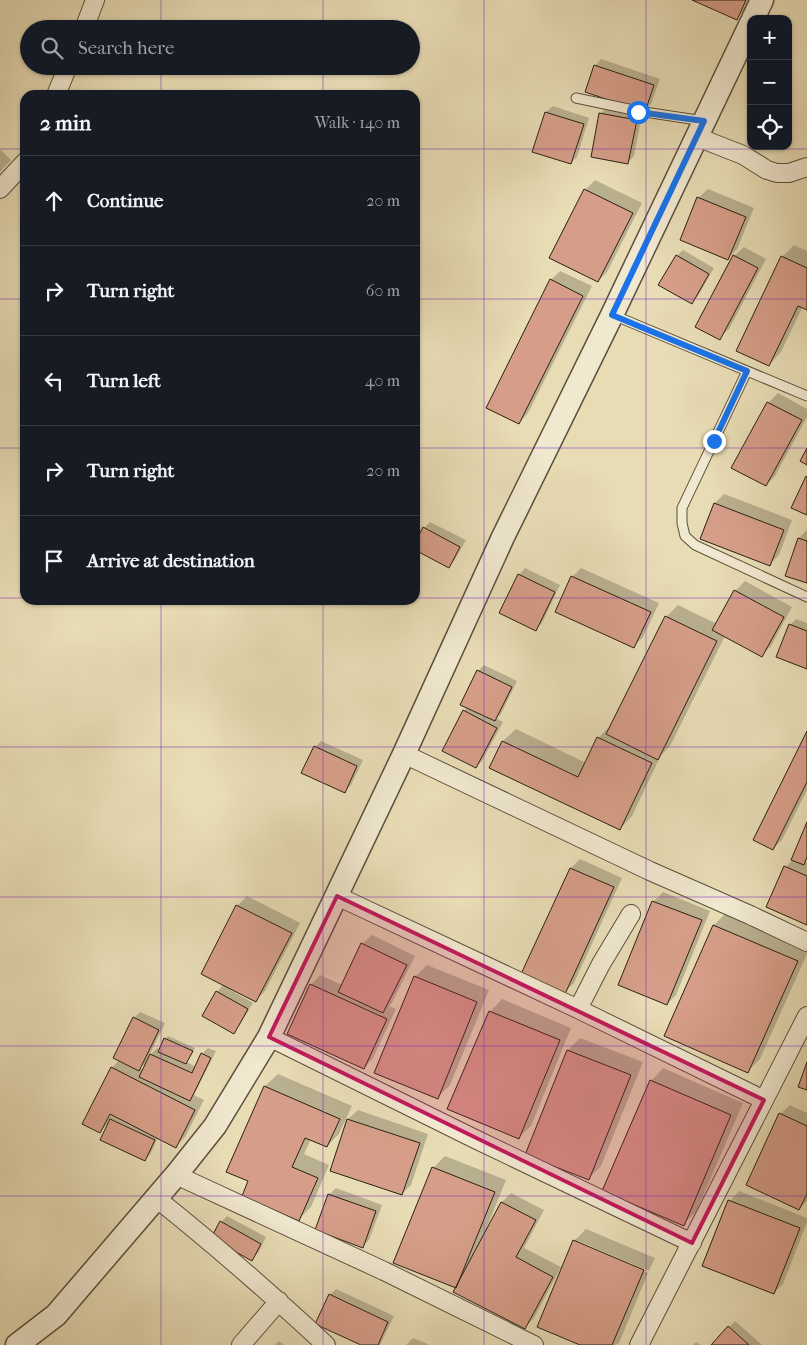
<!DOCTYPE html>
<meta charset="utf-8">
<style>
:root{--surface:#171b24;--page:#20242c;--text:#f1f3f6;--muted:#9ea1a6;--line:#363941}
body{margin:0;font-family:"IM FELL French Canon",serif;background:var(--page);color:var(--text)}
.controls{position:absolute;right:15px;top:15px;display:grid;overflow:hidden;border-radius:10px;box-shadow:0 1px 4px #0004}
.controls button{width:45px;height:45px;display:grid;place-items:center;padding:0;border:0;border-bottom:1px solid var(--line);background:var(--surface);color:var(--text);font:25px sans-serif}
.stop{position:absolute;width:15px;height:15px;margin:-11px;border:4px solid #1a73e8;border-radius:50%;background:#fff}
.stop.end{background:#1a73e8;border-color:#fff;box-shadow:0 1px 5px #0008}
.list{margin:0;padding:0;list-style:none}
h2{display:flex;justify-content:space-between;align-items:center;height:65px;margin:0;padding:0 20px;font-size:21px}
h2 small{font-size:16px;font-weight:400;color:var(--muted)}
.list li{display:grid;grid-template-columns:32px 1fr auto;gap:15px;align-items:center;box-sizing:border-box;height:90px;padding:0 20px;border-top:1px solid var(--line)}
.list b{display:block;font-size:19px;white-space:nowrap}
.list em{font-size:16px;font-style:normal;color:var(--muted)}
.icon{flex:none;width:28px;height:28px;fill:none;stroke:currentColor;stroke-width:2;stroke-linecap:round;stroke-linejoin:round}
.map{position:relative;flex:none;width:807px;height:1345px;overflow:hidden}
.search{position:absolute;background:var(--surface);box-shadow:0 1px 4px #0004;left:20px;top:20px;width:400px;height:55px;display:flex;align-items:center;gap:12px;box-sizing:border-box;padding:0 18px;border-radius:28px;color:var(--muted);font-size:19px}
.panel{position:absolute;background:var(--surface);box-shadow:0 1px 4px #0004;left:20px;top:90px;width:400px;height:515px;border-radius:15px}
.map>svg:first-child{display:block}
.shadow{fill:#0003;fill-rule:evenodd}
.building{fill:#d69e88;stroke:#2a2014}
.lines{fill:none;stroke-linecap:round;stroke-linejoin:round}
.service-casing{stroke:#5a4f3c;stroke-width:11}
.minor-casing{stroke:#5a4f3c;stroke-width:20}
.tertiary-casing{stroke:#5a4f3c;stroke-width:25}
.service{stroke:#f0e8cf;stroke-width:9}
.minor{stroke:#f0e8cf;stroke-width:18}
.tertiary{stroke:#f0e8cf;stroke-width:22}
.route{stroke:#1a73e8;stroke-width:6}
.marked{fill:#c2185b;fill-opacity:0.2;stroke:#c2185b;stroke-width:4;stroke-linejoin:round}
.grid{fill:none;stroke:#7b2cbf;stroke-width:1;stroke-opacity:0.55}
</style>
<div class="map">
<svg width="807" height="1345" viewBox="0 0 807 1345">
<rect width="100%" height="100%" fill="#e8dcb5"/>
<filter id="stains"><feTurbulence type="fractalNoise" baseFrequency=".004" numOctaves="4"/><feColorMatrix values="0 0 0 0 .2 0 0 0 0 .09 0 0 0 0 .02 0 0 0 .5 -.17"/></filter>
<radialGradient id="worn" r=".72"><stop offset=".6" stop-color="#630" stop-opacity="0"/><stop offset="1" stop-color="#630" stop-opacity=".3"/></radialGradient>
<path class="shadow" d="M695,0H750L746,9L736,19Z
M601,59L660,79L651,104L645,110L595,66Z
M553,106L589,118L577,157L571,163L546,112Z
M607,107L642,114L634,156L628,162L592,156L601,113Z
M0,149L11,160L0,172Z
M595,180L642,203L607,272L598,281L585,190Z
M708,189L754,208L737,249L727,259L698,198Z
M794,245L807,251V308L803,306L781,352L769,365L782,257Z
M744,247L766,259L729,329L719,338L734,256Z
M683,250L714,268L698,296L692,302L677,256Z
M560,271L592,286L528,413L519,423L551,280Z
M778,393L807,409V417L775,476L766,485L733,467L768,403Z
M724,494L792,520L779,555L769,565L715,503Z
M430,522L466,540L454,561L448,567L415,549V546L424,528Z
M807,530V582L799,538Z
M525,568L560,585L542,623L535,629L519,575Z
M581,568L659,603L643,637L634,646L572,577Z
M745,581L792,607L771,646L762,655L725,636L670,746L661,755L632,816L620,829L491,768L503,741L516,729L586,763L598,738L610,726L666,617L678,605L717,624L735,591Z
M796,619L807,623V667L790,625Z
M484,665L517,681L501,714L496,718L503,722L482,761L476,767L464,711L468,707L478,671Z
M807,734V790L782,840L773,849Z
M321,741L363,760L351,785L344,792L315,747Z
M807,825V860L805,862L807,863V923L786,867L793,859Z
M580,859L622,878L574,983L564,992L571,868Z
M663,892L710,911L676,995L667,1004L619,985L654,901Z
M247,896L300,923L265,991L256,1000L230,987L229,989L253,1003L239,1026L233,1032L217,992L224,984L203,973L238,905Z
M726,913L807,948V954L760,1059L748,1071L666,1035L714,925Z
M372,935L415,956L392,1003L389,1006L396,1009L373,1058L364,1068L311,985L320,975L342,985L362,944Z
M427,965L489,990L450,1085L438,1097L415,977Z
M502,999L571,1028L531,1126L518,1138L490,1012Z
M140,1012L165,1023L149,1056L157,1048L160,1050L165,1039L168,1036L195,1048L187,1062L196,1067L202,1054L208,1048L216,1051L194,1095L204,1100L185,1137L176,1146L158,1137L151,1153L145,1160L108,1123L100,1132L112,1068L119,1060L134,1018ZM147,1062L143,1070L140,1068Z
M580,1038L643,1062L601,1166L589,1178L527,1154L568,1050Z
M663,1068L743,1103L696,1212L683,1224L651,1081Z
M278,1074L352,1106L339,1134L327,1146L311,1139L304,1154L329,1165L311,1207L299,1219L250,1180L228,1171L265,1086Z
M790,1105L807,1113V1201L799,1209L780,1114Z
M358,1110L428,1134L411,1185L402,1194L331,1170L348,1119Z
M445,1156L506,1180L487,1227H489L502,1202L511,1193L544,1210L524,1248L561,1267L534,1318L525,1327L457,1287L433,1168Z
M336,1188L382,1205L369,1240L363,1246L316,1230L330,1194Z
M739,1191L807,1218V1222L783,1284L773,1293L704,1266L730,1201Z
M227,1216L266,1237L258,1253L251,1259L221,1222Z
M586,1229L655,1258L649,1271L578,1241V1244L648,1273L619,1343L616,1345H583L574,1241Z
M336,1289L394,1316L380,1345H364L330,1295Z
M735,1321L762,1345H712Z
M413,1338L430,1345H406Z
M279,1341L284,1345H275Z
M696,1342L700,1345H693Z"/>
<path class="building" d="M692,0H746L737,20Z
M594,65L654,85L645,112L585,92Z
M545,112L584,124L571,164L532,152Z
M599,113L637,120L628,164L591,157Z
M584,189L633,213L598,282L549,258Z
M697,197L746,217L728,260L680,240Z
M676,255L709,274L692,304L658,285Z
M733,255L758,268L720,340L695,327Z
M781,256L807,268V310L798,306L769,366L736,351Z
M550,279L583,296L519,424L486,408Z
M767,402L802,420L766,486L731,468Z
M807,448V465L800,461Z
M806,476L807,477V515L791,508Z
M714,503L784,530L770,566L700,539Z
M423,527L460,547L449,568L415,550V543Z
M798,538L807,541V583L785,576Z
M518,574L555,592L536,631L499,613Z
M571,576L651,612L634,648L555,612Z
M734,590L784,617L762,657L712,630Z
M665,616L717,641L658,760L606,734Z
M789,624L807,631V669L776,657Z
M477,670L512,687L495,721L460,705Z
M463,710L497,728L476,768L442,751Z
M807,731V782L773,850L753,840Z
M597,737L652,763L620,830L489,768L502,741L578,777Z
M314,746L357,766L345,793L301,773Z
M807,822V857L804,865L791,860Z
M784,866L807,876V925L766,907Z
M570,868L614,887L565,994L521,974Z
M652,901L702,920L667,1005L618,985Z
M236,905L292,933L256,1002L201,974Z
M713,925L798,961L748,1073L664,1036Z
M361,943L407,965L383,1013L338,992Z
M414,976L477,1002L438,1099L374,1073Z
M310,984L387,1019L364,1069L287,1034Z
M216,991L248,1009L234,1034L202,1016Z
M489,1011L560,1040L519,1139L447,1109Z
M133,1017L159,1030L139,1071L113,1058Z
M164,1038L193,1051L186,1064L158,1052Z
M567,1050L631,1075L589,1180L525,1155Z
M201,1053L211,1058L190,1101L139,1077L150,1054L192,1073Z
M807,1062V1090L798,1087Z
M111,1067L195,1110L176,1148L110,1114L100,1133L82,1124Z
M650,1080L731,1115L684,1226L602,1191Z
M264,1086L340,1119L327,1147L305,1138L292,1167L318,1178L299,1221L242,1196L248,1181L226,1172Z
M779,1113L807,1126V1194L799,1210L746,1185Z
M110,1119L155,1140L145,1161L100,1140Z
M347,1119L420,1143L402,1195L330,1171Z
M432,1167L495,1192L456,1288L393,1263Z
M328,1194L376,1211L363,1248L315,1230Z
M728,1200L800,1228L774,1294L702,1266Z
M501,1202L536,1220L516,1257L553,1277L525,1329L453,1292Z
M220,1221L261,1244L252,1261L211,1238Z
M573,1240L644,1270L612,1345H580L537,1327Z
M329,1294L388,1322L378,1345H361L315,1324Z
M728,1326L749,1345H711Z"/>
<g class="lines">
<defs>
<path id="service" d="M576,98L638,111L704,121
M613,315L807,396
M747,371L682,508V523L685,536L695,545L807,597"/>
<path id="minor" d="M84,29L95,0
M56,95L68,66
M697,137L743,155L767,170L777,173H789L807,167
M0,189L25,162
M404,754L650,871L750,915L807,942
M337,896L578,1009L764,1100
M578,1009L601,964L631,914
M269,1037L475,1139L692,1243
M176,1175L384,1271L534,1345
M156,1198C215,1245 271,1294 326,1345
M241,1345L279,1301
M639,1345L807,1016"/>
<path id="tertiary" d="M753,19L762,0
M17,1345L56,1315L176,1175L215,1126L269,1037L404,754L503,537L612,315L751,23"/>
</defs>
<use href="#service" class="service-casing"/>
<use href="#minor" class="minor-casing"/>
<use href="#tertiary" class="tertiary-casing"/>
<use href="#service" class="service"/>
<use href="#minor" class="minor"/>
<use href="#tertiary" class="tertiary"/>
</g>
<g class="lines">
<path class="route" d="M638,112L704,121L612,315L747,371L714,441"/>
</g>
<path class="marked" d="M337,896L764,1100L692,1243L269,1037Z"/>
<path class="grid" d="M161,0V29M323,0V29M484,0V1345M646,0V1345M161,66V95M323,66V95M0,149H25M415,149H807M0,299H25M415,299H807M0,448H25M415,448H807M0,598H25M415,598H807M161,600V1345M323,600V1345M0,747H807M0,897H807M0,1046H807M0,1196H807"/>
<rect width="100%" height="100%" filter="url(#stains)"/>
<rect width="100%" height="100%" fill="url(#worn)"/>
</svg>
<div class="controls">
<button>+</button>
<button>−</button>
<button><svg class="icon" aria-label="locate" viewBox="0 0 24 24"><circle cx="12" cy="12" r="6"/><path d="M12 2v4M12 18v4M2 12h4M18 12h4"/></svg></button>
</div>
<div class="stop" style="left:638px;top:112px"></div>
<div class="stop end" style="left:714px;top:441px"></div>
<div class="search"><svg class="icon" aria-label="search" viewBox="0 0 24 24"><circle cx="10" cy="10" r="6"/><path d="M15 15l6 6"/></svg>Search here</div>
<section class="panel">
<h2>2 min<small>Walk · 140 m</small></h2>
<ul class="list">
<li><svg class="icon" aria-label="ahead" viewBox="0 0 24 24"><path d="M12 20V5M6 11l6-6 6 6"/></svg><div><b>Continue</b></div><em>20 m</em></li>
<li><svg class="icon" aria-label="right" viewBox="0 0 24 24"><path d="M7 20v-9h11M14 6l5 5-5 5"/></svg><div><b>Turn right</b></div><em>60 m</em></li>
<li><svg class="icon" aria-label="left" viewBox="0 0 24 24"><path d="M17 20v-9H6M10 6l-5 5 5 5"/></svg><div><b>Turn left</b></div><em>40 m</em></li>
<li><svg class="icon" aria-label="right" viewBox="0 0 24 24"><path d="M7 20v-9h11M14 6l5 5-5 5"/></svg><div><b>Turn right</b></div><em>20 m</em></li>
<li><svg class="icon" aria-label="arrive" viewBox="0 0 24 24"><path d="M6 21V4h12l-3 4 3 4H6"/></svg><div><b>Arrive at destination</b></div></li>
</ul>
</section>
</div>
